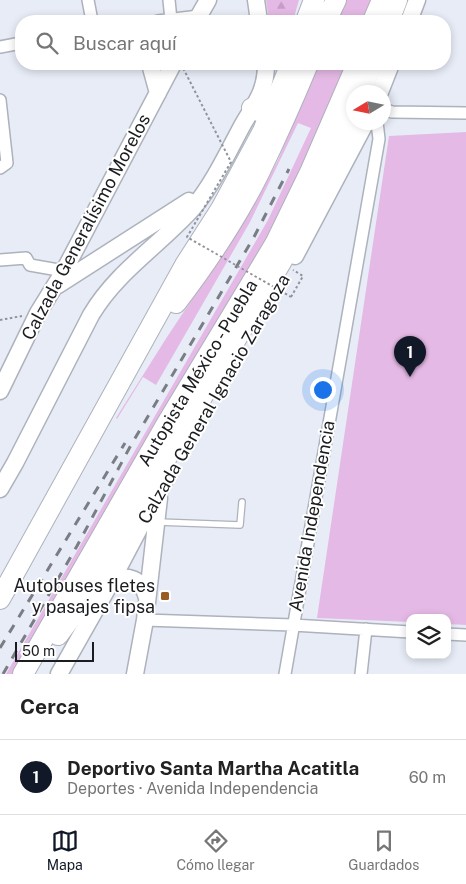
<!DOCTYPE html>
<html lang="es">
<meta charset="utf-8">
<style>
:root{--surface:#fff;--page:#f6f6f6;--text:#222;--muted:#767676;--line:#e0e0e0;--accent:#111827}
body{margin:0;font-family:"Public Sans",sans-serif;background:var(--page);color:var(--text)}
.controls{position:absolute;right:15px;bottom:15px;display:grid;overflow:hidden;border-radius:10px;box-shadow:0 2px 8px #0003}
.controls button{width:45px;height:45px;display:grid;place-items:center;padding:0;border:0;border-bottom:1px solid var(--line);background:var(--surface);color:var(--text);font:25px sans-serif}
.compass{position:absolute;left:346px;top:85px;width:45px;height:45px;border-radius:50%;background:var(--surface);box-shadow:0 2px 8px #0003;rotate:260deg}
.scale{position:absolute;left:15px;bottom:12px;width:79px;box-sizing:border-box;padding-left:5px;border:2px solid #1a1c1f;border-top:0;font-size:14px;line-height:18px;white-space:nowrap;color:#1a1c1f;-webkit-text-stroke:4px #fff;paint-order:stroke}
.you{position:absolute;left:322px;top:389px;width:18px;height:18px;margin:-12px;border:4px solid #fff;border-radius:50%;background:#1a73e8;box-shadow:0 0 0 8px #1a73e833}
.badge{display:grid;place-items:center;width:32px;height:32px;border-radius:50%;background:var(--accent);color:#fff;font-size:16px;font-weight:700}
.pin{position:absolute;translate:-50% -41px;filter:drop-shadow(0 1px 2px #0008)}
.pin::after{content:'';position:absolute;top:26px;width:18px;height:15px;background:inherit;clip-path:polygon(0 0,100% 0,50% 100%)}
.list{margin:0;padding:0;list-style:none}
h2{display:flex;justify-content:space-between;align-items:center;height:65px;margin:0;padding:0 20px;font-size:21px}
h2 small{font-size:16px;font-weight:400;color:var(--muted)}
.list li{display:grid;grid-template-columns:32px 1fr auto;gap:15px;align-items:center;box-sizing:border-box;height:75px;padding:0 20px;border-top:1px solid var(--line)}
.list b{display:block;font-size:19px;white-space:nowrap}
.list p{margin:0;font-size:16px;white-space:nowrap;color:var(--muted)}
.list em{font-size:16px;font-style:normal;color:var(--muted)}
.icon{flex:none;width:28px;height:28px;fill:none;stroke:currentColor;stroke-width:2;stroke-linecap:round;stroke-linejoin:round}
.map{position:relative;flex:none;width:466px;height:674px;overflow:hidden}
.search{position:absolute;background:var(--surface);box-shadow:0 2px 8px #0003;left:15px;right:15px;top:15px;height:55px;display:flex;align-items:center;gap:12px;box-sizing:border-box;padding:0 18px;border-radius:20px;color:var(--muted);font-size:19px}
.sheet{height:140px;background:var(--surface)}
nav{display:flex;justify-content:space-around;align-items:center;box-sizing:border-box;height:70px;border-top:1px solid var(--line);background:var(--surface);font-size:14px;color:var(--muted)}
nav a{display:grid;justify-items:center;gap:2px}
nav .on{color:var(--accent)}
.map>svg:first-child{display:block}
.grass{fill:#e5b9e5}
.forest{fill:url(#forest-firs)}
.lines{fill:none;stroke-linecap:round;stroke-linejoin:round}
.lane-casing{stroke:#adb2bc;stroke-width:8}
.street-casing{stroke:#adb2bc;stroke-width:14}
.secondary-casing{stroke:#adb2bc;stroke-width:19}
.highway-casing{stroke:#adb2bc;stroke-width:22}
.path{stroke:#90939b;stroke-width:2;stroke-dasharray:2.5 2.5;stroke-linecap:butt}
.lane{stroke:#fff;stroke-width:5.5}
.street{stroke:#fff;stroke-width:11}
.secondary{stroke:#fff;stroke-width:16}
.highway{stroke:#fff;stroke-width:20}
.rail{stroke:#7a7d84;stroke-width:3;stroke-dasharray:9 9;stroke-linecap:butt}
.path-bridge{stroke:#90939b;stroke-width:2;stroke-dasharray:2.5 2.5;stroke-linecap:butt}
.poi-dot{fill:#9a5d21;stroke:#fff;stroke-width:2}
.labels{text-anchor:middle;stroke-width:4;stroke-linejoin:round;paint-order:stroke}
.street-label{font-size:18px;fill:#1a1c1f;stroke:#fff}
.poi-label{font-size:18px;fill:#1a1c1f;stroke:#fff;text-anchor:end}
</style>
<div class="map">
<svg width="466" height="674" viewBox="0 0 466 674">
<defs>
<pattern id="forest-firs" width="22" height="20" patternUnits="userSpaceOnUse" patternTransform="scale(1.25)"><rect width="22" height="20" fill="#e5b9e5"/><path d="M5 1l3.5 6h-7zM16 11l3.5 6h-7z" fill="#c49ec4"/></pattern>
</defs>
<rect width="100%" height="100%" fill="#e7ecf7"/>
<path class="grass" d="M328,0H391L383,21H320Z
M319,64H365L259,253L13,674H6L268,220L311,128L298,123L250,222L156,385L143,377L117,419L116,418L167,337L251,211L278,160Z
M466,132V625L447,624V618H410V622L317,618L389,136Z"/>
<path class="forest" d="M266,0H299L293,21H269Z"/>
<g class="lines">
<defs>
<path id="lane" d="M158,522L240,525L242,502"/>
<path id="street" d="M88,0L92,21
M169,0L171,20
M158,21L199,16
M0,47L21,43
M0,100L7,163L0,168
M384,109L392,112L466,113
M0,260L26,258L30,265L64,271
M145,620L293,625L410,632
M447,634L466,635
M285,674L379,139L377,122
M361,674L366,629"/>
<path id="secondary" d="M256,0L259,21
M196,21L208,0
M409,21L417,0
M150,64L158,93
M380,92L391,64
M295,256L366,122
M58,285L189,201
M0,391L38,313L64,271L173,64
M0,489L15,463L91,315C117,271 160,245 193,208C213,184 227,154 242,126C255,103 266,92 266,64
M111,582C127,572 143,580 147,598
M59,674L111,582L168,474
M135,674L145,620L159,498"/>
<path id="highway" d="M306,21L314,0
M326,21L336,0
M373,21L382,0
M389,21L397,0
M361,92L372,64
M252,108L270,116
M176,303C208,261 237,218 260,171C277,136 293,100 308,64
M0,599L185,265L221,209L263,131L291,64
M58,635L81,604L287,252L320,188L354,110
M23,674L166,425L275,244L311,170L357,64"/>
</defs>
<use href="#lane" class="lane-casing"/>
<use href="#street" class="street-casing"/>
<use href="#secondary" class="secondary-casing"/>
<use href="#highway" class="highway-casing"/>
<path class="path" d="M291,297L303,276L293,270
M0,320L22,316"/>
<use href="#lane" class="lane"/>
<use href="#street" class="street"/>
<use href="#secondary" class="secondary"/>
<use href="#highway" class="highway"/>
<path class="rail" d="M0,648L125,443
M3,674L77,546L131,445L254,237L289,169"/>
<path class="path-bridge" d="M181,64L231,162L187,237L291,297"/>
</g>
<rect class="poi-dot" x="160" y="591" width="10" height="10" rx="2.5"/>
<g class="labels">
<g class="street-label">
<text transform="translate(86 227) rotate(-62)" y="6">Calzada Generalísimo Morelos</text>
<text transform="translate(198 373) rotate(-59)" y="6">Autopista México - Puebla</text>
<text transform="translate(214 399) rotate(-60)" y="6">Calzada General Ignacio Zaragoza</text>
<text transform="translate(312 516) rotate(-80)" y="6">Avenida Independencia</text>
</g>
<g class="poi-label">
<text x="155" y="592">Autobuses fletes<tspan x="155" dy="21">y pasajes fipsa</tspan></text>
</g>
</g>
</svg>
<div class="controls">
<button><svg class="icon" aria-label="layers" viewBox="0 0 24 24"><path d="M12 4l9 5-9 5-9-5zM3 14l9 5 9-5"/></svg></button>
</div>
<svg class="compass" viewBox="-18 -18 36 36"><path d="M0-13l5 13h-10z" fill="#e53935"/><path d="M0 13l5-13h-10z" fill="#767676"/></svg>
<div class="scale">50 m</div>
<div class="you"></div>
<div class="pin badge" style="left:410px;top:377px">1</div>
<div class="search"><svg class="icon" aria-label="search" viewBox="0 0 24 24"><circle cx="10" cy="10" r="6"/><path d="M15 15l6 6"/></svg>Buscar aquí</div>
</div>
<section class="sheet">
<h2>Cerca<small></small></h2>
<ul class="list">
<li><span class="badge">1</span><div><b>Deportivo Santa Martha Acatitla</b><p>Deportes · Avenida Independencia</p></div><em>60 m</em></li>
</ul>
</section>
<nav>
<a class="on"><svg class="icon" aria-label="map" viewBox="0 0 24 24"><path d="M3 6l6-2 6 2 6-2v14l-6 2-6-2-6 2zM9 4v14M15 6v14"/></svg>Mapa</a>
<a><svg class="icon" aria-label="directions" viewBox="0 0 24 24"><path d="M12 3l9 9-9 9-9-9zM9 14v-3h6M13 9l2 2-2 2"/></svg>Cómo llegar</a>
<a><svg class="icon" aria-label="saved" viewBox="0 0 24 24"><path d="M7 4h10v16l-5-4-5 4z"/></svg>Guardados</a>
</nav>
